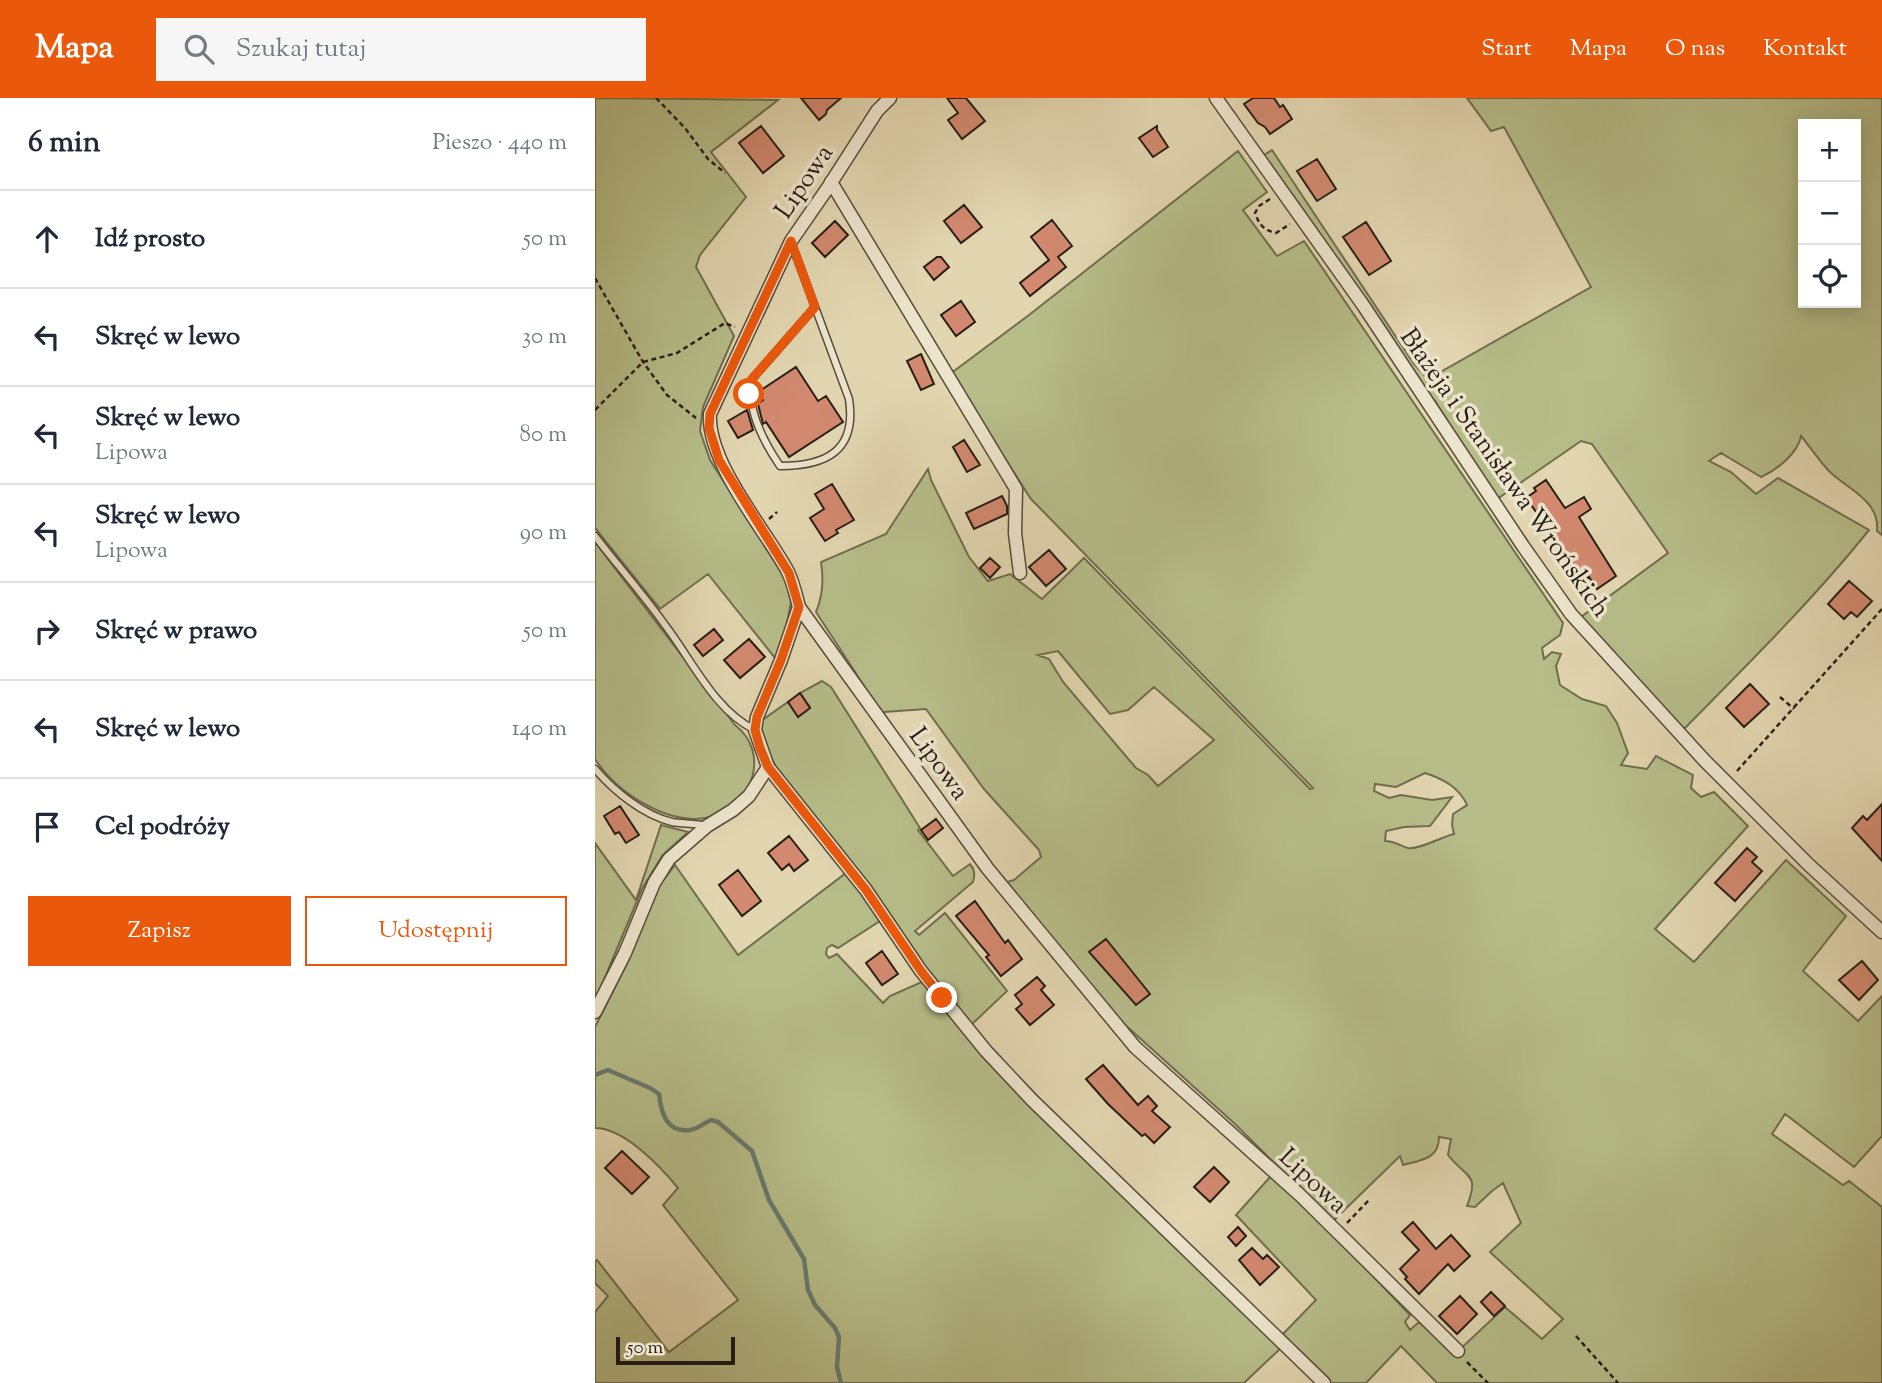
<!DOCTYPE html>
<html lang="pl">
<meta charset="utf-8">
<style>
:root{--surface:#fff;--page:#f6f6f7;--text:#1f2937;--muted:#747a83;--line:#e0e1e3;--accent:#ea580c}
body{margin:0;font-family:"Sorts Mill Goudy",serif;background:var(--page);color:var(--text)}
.controls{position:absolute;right:21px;top:21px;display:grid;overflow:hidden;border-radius:0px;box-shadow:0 4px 18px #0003}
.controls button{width:63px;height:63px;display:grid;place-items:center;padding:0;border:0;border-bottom:2px solid var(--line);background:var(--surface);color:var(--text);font:35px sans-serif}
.scale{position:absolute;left:21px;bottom:18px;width:119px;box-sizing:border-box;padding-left:7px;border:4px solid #281e14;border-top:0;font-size:19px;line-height:24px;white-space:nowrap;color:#281e14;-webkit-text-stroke:5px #ece4cc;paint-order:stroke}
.stop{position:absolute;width:21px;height:21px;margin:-16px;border:5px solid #ea580c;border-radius:50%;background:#fff}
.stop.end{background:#ea580c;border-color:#fff;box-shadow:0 2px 7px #0008}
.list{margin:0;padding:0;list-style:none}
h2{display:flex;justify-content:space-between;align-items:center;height:91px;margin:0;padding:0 28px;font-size:30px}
h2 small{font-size:23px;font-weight:400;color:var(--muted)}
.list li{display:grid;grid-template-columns:46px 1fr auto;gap:21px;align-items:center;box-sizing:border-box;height:98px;padding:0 28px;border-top:2px solid var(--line)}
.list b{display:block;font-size:26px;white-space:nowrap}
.list p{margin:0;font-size:23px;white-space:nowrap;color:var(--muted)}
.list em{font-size:23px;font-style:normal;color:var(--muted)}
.actions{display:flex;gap:14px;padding:21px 28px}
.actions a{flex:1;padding:16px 0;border:2px solid var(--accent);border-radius:0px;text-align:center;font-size:24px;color:var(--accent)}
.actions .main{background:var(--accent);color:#fff}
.icon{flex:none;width:38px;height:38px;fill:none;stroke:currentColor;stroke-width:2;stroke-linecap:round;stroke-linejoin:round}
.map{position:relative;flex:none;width:1287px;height:1285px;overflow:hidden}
header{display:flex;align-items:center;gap:42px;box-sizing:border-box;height:98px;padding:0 35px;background:var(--accent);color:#fff}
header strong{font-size:33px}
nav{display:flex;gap:38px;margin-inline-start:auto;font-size:24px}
.search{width:490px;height:63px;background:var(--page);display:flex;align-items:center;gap:18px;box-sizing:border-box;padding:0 24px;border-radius:0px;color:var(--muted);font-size:26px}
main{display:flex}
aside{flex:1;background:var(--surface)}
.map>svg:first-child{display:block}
.green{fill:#b6bd89;stroke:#6f6e4e;stroke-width:2;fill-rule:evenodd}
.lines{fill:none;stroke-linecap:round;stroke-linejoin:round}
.stream{stroke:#697b6e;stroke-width:4.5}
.building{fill:#d2896f;stroke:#281e14;stroke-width:2}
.service-casing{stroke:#564c3b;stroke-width:9}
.minor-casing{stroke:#564c3b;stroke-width:15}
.path{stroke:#281e14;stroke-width:2.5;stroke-dasharray:5 3.5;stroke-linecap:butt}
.service{stroke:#ece4cc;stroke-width:6}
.minor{stroke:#ece4cc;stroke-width:12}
.route{stroke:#ea580c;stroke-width:9}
.labels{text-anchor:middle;stroke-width:7;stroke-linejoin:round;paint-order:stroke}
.street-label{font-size:26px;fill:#281e14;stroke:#ece4cc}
</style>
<header>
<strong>Mapa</strong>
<div class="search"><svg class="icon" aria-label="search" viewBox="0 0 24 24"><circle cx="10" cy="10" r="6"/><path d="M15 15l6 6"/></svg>Szukaj tutaj</div>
<nav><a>Start</a><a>Mapa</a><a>O nas</a><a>Kontakt</a></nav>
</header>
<main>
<aside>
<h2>6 min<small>Pieszo · 440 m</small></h2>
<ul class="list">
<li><svg class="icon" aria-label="ahead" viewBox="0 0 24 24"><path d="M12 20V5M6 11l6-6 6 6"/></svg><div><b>Idź prosto</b></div><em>50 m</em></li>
<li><svg class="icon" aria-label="left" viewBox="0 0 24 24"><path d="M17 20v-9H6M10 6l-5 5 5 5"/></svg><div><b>Skręć w lewo</b></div><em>30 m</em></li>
<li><svg class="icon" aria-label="left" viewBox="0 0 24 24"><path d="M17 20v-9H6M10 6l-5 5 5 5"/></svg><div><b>Skręć w lewo</b><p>Lipowa</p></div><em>80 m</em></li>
<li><svg class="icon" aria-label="left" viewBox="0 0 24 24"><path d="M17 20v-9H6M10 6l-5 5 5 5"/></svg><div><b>Skręć w lewo</b><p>Lipowa</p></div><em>90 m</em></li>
<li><svg class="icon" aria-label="right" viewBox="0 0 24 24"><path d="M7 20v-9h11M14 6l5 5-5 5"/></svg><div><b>Skręć w prawo</b></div><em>50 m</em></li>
<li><svg class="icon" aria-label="left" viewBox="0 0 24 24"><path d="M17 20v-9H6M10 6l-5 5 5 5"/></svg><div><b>Skręć w lewo</b></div><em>140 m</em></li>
<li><svg class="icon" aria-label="arrive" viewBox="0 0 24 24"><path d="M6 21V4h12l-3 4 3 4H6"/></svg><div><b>Cel podróży</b></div></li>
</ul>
<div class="actions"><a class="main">Zapisz</a><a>Udostępnij</a></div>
</aside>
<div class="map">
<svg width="1287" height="1285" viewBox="0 0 1287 1285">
<rect width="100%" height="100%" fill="#e2d6b0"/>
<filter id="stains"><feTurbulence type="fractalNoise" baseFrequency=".00286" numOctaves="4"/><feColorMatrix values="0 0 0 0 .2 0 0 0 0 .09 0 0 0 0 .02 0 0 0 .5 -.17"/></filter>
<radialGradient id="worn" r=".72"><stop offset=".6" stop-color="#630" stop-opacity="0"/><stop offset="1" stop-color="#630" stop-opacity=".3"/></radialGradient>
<path class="green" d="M0,0L183,2L116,54L151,99L105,157L101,169L139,238L108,309L105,333L115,362L190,480L196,504L189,540L180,560L113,476L65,511L0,430Z
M872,0H1287V437L1282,433C1285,403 1254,392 1235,374C1224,363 1216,350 1206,338C1203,355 1182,372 1166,379L1126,355L1114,363L1136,374L1161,396L1183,380L1274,432C1217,503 1151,568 1087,633L986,519L1073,455L997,346L986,343L902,401L840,303L824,286L666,59L677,52L819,266L833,281L996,189L909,29L896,33ZM1208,26H1261V205H1208Z
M643,53L672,94L648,112L682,158L709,143L968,525L965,537L947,550L949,561L957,554L966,556L961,568L965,587L987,601L1011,608L1022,625L1033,655L1026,667L1052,671L1061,658L1098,677L1096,690L1106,699L1119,694L1153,728L1060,831L1099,864L1191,762L1251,818L1208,873L1263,923L1287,898V1038L1259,1069L1190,1016L1177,1036L1248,1087L1254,1083L1287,1109V1285H842L806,1248L771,1285H733L686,1238L721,1202L641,1117L676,1078L738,1136L815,1217L810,1224L815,1232L824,1224L860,1256L910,1209L947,1241L968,1221L895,1154L926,1125L908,1085L897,1093L880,1109L872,1108C885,1075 872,1081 853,1057L856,1041L844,1039C844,1061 827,1062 808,1067L805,1058L738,1123L640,1026L527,924L409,785L419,782L446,759L444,752L389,691L331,611L289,614L288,617L221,514C228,497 229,482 226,464L291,436L333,371L336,382L374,459L393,483L415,476L447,501L489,460L715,691L718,690L436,401L355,276L434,217ZM463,553L515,616L533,612L559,589L619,642L563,688L553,677L541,670L468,584L454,561L443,557ZM830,675C848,681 864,689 872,707L858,716L857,727L859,736C846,739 824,752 813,750C805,748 800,743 790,743L791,733L809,729L835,728L857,699L837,702L806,697L794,700L779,693L780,686L801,689Z
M0,444L140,627C176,655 158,708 115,719C74,729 22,695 0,661Z
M227,583L236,589L325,730L323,732L358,778L375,766C380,772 380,777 378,784L320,833L324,837L350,815L412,893L375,928L186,679C177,661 167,644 166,623L193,604L203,618L215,609L205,595Z
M66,727L93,734L67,758L47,791L0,903V745L41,802Z
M80,767L143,857L251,775L288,821L243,850L237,847L232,850L231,856L234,860L242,856L288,905L295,898L329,883L687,1249L649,1285H0V1214L13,1198L0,1185V1164L2,1162L74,1254L143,1202L68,1107L83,1090C65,1068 29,1030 0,1030V929L32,865L61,792Z"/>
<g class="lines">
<path class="stream" d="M0,977L13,972L55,990L64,996C66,1014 71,1035 95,1032C103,1031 109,1025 116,1022L123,1024L157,1053L174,1102L209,1161L213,1192L220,1207L240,1230L244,1239L242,1269L246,1285"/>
</g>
<path class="building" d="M206,0H246L232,12L231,16L224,22Z
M352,0H371L390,23L367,41L353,22L363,15Z
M658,0H679L685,9L688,7L697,21L675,36L670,29L663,25L649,6Z
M166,28L189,58L168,75L144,45Z
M562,28V32L573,49L558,59L544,40Z
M722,61L741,91L722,103L702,73Z
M369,107L387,129L366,145L349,123Z
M457,122L477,148L463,159L471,169L435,198L425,185L454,162L436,139Z
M240,123L253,137L230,159L217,145Z
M771,124L796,163L774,177L748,139Z
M342,159H346L354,169L339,182L329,169Z
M366,203L380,224L361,238L346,217Z
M326,256L339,286L326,292L312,263Z
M201,269L223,303L231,298L248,324L194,359L171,324L168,326L163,306L168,302L163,294Z
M152,312L158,332L143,340L133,323Z
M369,342L385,367L372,374L358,349Z
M951,382L970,410L989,399L996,411L984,419L1021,478L1002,491L994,479L990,482L931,400L941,393L939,390Z
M237,386L259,422L241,432L243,435L230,443L215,420L229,411L220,396Z
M407,398L412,408V416L379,431L371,415Z
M454,452L471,471L451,488L434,469Z
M395,460L405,469L395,480L385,470Z
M1254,483L1277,503L1262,519L1256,514L1249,521L1233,506Z
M119,531L128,542L108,558L99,547Z
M154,541L170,559L145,580L129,562Z
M1155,586L1174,606L1149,629L1131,610Z
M205,595L215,610L203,619L193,604Z
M1287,706V763L1257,730L1268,718L1272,722Z
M25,708L44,737L31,745L24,734L20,736L9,718Z
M341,721L348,730L333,742L326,732Z
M194,738L213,762L199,773L194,766L187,772L173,755Z
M1152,750L1162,759L1157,764L1167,773L1140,803L1120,785Z
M143,772L166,803L147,818L124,787Z
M380,803L410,845L413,842L427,861L406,878L391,859L394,857L361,818Z
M511,841L555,896L541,907L494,854Z
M287,853L303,876L287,887L271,865Z
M1267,863L1283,882L1264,902L1244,882Z
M442,879L450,888L446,892L459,907L435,927L421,911L427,906L420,897Z
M508,967L543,1007L553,998L562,1008L557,1013L575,1029L559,1045L550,1036L547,1038L513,1006L491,981Z
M27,1053L54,1079L37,1096L10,1070Z
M619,1069L634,1084L615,1104L599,1089Z
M818,1124L841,1151L856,1137L875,1158L859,1173L853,1166L824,1196L810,1181L812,1179L805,1171L824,1152L807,1134Z
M643,1129L651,1138L641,1148L633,1139Z
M657,1150L668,1161L672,1157L684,1169L665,1187L644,1162Z
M896,1194L910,1208L899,1218L886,1204Z
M865,1198L882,1216L862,1236L844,1218Z"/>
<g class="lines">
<defs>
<path id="service" d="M196,144L254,301C262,353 231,368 185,368C168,343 151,311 157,281L220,209
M0,438C23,468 48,496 70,527C97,562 119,612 160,632
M0,671C19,693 48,717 77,724C88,726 100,725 111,728"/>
<path id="minor" d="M295,0L282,13L232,91L196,143L115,316C112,364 169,430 192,472C198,483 201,497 204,509L393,771L540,949L706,1098L863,1253
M621,0L768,207L928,448L976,516L1110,663L1214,767L1287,834
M236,84L421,391L420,435L425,475
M204,509L186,562L162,619L160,632L173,669L271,792L326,873L391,953L437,1002L729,1285
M0,914L30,855L59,785L74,761L112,728L138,712L154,698L173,669"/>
</defs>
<use href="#service" class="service-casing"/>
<use href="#minor" class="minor-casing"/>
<path class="path" d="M61,0L90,30L113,61L130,75
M675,101L664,108L660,115C664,127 669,132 681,135L695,126
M0,180L48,264L72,297L101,320
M0,312L48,264L82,255L130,225L140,229
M174,421L182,414
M1185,599L1199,611
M1142,673L1287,511
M752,1125L774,1102
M981,1238L1023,1285
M872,1264L893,1285"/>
<use href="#service" class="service"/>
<use href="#minor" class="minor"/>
</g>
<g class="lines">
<path class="route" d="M154,296L157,281L220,209L196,143L115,316L114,330L124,362L194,475L204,509L186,562L162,619L160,632L165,650L173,669L271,792L326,873L347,900"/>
</g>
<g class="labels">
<g class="street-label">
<text transform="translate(208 83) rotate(-56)" y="9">Lipowa</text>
<text transform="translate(911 374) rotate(55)" y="9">Błażeja i Stanisława Wrońskich</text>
<text transform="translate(345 665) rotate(54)" y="9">Lipowa</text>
<text transform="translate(719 1082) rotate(43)" y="9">Lipowa</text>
</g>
</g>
<rect width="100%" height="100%" filter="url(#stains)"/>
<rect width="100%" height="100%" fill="url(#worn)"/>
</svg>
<div class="controls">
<button>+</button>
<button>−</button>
<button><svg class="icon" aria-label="locate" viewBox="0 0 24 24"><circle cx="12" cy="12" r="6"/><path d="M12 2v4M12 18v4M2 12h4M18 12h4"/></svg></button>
</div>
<div class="scale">50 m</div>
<div class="stop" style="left:154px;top:296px"></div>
<div class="stop end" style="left:347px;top:900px"></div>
</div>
</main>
